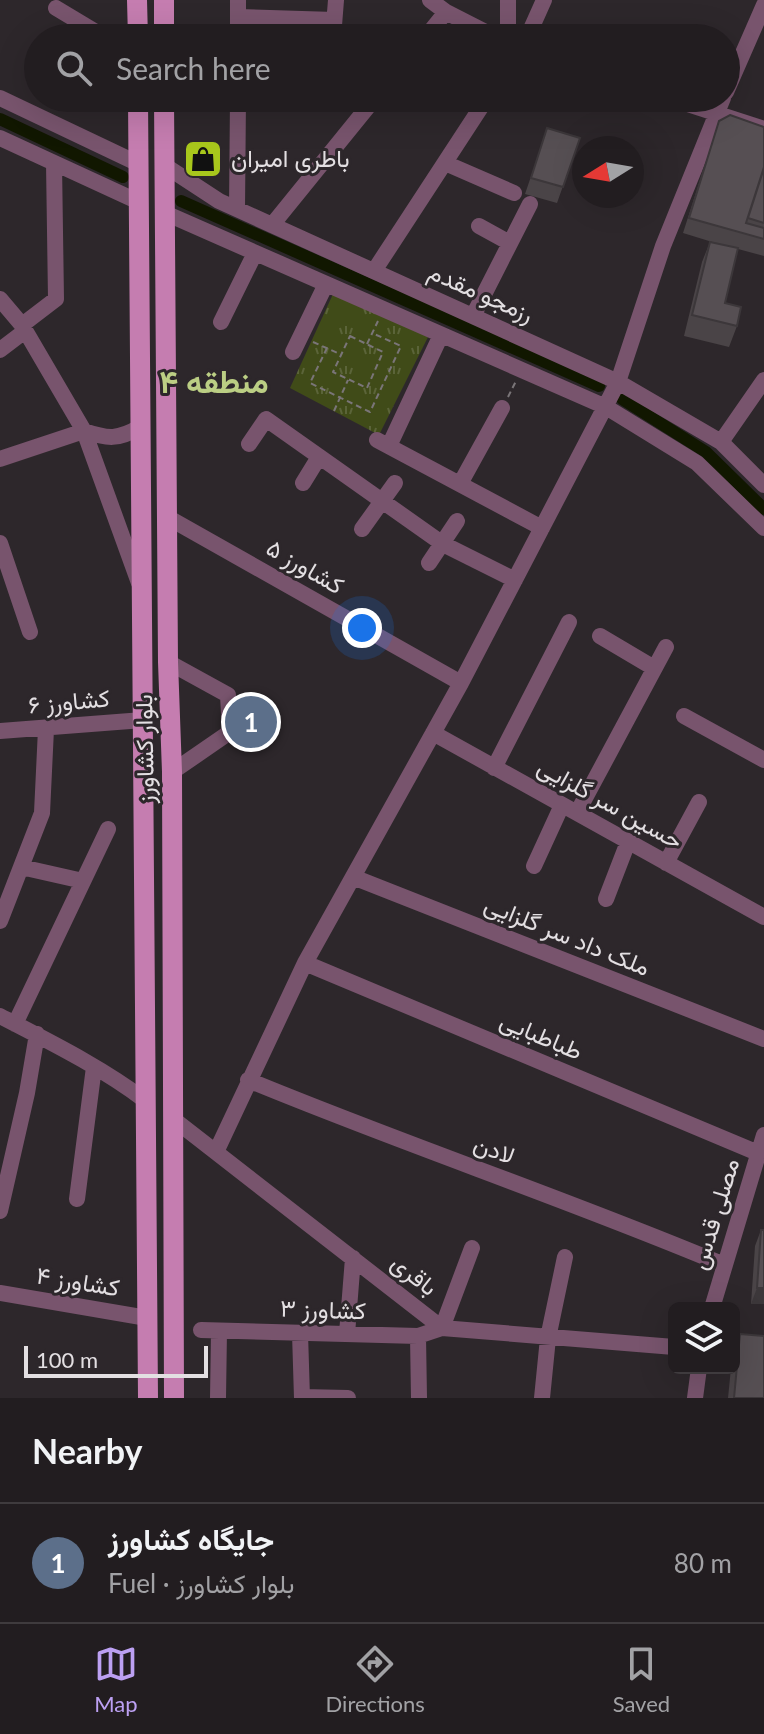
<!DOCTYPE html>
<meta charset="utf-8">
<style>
:root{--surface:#221d20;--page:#2a2629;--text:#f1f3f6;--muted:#a2a2a5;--line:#3f3b3e;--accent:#bca0f2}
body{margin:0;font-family:Lato,Vazirmatn,sans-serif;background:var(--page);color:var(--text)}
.controls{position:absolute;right:24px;bottom:24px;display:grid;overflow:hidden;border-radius:12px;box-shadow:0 8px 32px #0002}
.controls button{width:72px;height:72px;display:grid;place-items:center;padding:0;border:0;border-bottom:2px solid var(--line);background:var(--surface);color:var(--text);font:40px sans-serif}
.compass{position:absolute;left:572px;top:136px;width:72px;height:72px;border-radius:50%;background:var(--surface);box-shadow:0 8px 32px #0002;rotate:259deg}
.scale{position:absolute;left:24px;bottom:20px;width:184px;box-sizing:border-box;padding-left:8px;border:4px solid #e3dfe2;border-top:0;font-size:22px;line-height:28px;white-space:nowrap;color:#e3dfe2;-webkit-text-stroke:6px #2d272b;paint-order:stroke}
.you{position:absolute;left:362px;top:628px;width:28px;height:28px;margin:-20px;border:6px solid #fff;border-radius:50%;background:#1a73e8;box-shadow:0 0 0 12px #1a73e833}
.badge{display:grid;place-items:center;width:52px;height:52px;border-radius:50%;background:var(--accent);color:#fff;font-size:26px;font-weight:700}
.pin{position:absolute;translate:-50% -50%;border:4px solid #fff;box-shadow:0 2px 8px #0006}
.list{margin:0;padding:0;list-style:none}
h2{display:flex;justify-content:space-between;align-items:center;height:104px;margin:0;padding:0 32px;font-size:34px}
h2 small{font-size:26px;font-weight:400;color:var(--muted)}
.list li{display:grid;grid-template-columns:52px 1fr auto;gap:24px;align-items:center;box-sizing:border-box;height:120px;padding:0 32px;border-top:2px solid var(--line)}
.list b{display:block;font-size:30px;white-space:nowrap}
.list p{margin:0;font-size:26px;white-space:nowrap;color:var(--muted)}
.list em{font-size:26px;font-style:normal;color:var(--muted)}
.icon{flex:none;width:44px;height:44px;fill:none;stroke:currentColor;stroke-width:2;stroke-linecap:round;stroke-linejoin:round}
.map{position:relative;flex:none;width:764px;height:1398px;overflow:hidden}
.search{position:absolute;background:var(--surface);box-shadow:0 8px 32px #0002;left:24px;right:24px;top:24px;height:88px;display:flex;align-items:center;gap:20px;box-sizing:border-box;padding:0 28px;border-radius:44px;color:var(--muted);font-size:30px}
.sheet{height:224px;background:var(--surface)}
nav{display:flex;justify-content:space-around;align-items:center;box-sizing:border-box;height:112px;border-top:2px solid var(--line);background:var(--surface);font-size:22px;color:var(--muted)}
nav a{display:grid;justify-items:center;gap:4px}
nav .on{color:var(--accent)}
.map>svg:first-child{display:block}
.park{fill:url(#park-tufts)}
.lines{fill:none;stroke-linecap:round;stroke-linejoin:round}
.canal{stroke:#111700;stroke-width:12}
.path{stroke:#7a7578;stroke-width:2;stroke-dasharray:6 4;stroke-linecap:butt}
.minor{stroke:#78546d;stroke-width:16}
.major{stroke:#c57db0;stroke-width:20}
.wall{fill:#4a4447}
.shaded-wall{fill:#3c373a}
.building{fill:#564f53;stroke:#3c373a;stroke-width:2}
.labels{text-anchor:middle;stroke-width:6;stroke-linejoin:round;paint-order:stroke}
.poi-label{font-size:24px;fill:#e3dfe2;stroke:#2d272b;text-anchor:start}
.street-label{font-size:24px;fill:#e3dfe2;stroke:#2d272b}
.district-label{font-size:32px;font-weight:bold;fill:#bbce84;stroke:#2d272b}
</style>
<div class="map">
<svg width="764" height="1398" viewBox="0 0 764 1398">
<defs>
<pattern id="park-tufts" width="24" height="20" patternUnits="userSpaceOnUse" patternTransform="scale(2)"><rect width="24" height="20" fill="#404b18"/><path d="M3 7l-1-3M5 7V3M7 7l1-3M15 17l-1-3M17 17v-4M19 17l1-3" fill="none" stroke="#5b6439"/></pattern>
</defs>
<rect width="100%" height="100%" fill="#2d272b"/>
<path class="park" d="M333,294L428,337L379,435L290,388Z"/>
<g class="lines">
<path class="canal" d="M0,119L123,177
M181,201L599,386
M622,399L706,452L764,509"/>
<path class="path" d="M350,336L383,352L367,388L333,372Z
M313,342L340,354
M367,344L378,321
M327,348L310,383L370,412L401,346L372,333
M508,397L516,381
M334,411L348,380"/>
<path class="minor" d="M430,0L446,12L497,38
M508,0V38
M56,8L106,38
M238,17L334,20
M238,38V0
M333,38L336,0
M425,38L446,12
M527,38L544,0
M726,92L764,5
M0,98L139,164
M669,98L764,129
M0,138L139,202
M445,163L514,193
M164,165L219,201L618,382L721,442L764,485
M237,209L238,98
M165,213L606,407L697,463L764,528
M272,225L375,98
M479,226L510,243
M374,271L487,98
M0,299L22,325L84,431L139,583
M473,316L530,204
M221,322L255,253
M22,325L56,299L54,163
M0,350L25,331
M293,352L326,284
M84,431C108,439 118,440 140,427
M377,440L542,528
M721,442L764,380
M249,444L266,419L443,544L515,580
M389,446L441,335
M0,459L84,431
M303,483L319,457
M460,484L502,408
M167,517L461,683
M362,529L395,483
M0,543L30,632
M429,563L457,521
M600,636L654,668
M168,662L228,695L230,732L172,772
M684,716L764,760
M0,731L143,720
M433,733L764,917
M494,768L569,622
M577,813L666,647
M666,863L699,802
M534,866L562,805
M21,867L83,881
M353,877L764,1039
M606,899L628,842
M0,921L42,813L46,729
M305,963L758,1153
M0,1016C50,1042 101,1067 146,1101
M15,1024L108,829
M248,1080C405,1145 567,1199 724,1265
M172,1118L442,1328L674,1347
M216,1152L305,963L461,683L618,382L663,246L723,98
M77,1199L94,1067
M0,1211L27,1093L37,1034
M0,1293L147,1318
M712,1308L764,1135
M201,1330L418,1336L442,1328L472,1248
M300,1333L302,1398
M347,1334L353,1258
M418,1336L419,1398
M302,1397L348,1398
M218,1398L219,1331
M542,1398L548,1338L565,1257
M695,1398L699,1368"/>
<path class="major" d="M137,0L138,38
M164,0V38
M138,98L148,1398
M164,98L168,662L172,772L174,1398"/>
</g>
<path class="wall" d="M719,121L764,127V256L738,249L725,303L737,326L729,347L684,336L702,262L710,242L722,245L683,233Z
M580,138L557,203L525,194L542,144Z
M761,1230L764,1304H751L755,1246Z
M740,1334L764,1398H728L731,1368H734V1350Z"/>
<path class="shaded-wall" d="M757,1288H764V1304H751Z"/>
<path class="building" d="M730,115L764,127V167L746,223L764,228V239L689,218L719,121Z
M547,128L580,138L563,187L531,178Z
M764,168V223L748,218Z
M710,242L738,248L725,303L741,307L737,326L692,315Z
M761,1230H764V1288H757Z
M740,1334L764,1336V1398H734Z"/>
<defs>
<symbol id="shop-square" viewBox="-11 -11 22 22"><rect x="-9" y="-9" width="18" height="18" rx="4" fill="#a8c71c" stroke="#2d272b"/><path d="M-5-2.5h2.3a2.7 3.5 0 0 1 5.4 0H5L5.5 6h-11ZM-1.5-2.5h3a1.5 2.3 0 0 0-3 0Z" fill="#111"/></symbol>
</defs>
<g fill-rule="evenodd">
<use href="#shop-square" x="181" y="137" width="44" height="44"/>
</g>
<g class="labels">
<g class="poi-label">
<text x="231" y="167">باطری امیران</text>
</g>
<g class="street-label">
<text transform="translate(481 293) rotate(24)" y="8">رزمجو مقدم</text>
<text transform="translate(305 567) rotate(30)" y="8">کشاورز ۵</text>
<text transform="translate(69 702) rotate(-5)" y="8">کشاورز ۶</text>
<text transform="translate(145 749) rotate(-91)" y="8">بلوار کشاورز</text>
<text transform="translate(610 804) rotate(29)" y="8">حسین سر گلزایی</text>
<text transform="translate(567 936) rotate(22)" y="8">ملک داد سر گلزایی</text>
<text transform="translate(541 1036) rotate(23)" y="8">طباطبایی</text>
<text transform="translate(494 1150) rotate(20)" y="8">لادن</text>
<text transform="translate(715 1214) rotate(-73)" y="8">مصلی قدس</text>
<text transform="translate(414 1275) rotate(38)" y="8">باقری</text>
<text transform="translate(78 1282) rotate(9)" y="8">کشاورز ۴</text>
<text transform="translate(323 1310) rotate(2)" y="8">کشاورز ۳</text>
</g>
<g class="district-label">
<text x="214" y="393">منطقه ۴</text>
</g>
</g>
</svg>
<div class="controls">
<button><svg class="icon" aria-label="layers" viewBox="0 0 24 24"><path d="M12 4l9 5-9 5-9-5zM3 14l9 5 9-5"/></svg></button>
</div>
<svg class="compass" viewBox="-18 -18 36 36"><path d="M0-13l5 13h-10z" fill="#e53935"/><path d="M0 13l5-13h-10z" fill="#a2a2a5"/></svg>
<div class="scale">100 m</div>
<div class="you"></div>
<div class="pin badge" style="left:251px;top:722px;background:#5c6f8a">1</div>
<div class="search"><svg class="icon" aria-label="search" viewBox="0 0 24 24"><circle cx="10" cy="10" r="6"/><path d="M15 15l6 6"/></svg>Search here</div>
</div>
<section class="sheet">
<h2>Nearby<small></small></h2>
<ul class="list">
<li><span class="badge" style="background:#5c6f8a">1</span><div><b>جایگاه کشاورز</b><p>Fuel · بلوار کشاورز</p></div><em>80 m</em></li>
</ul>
</section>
<nav>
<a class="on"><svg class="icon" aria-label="map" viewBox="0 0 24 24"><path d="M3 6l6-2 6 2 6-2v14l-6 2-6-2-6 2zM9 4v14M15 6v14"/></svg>Map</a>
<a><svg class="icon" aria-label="directions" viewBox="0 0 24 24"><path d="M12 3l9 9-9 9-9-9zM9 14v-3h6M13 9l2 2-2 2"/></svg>Directions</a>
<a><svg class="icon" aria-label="saved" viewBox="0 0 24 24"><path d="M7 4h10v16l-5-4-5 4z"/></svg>Saved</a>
</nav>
